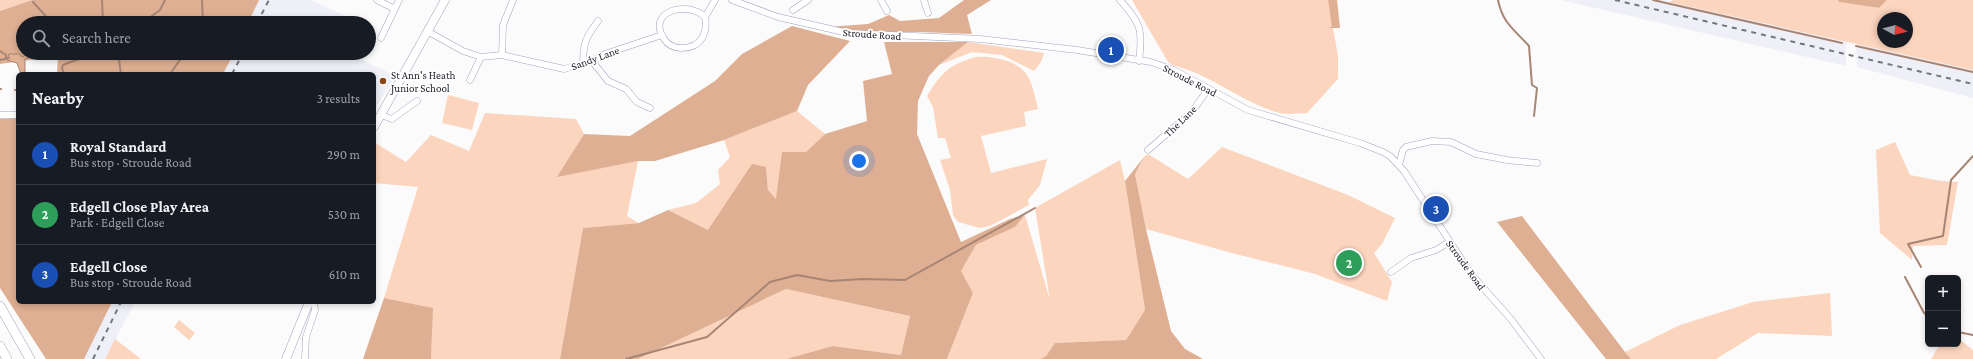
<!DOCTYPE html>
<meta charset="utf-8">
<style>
:root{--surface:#171b24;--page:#242831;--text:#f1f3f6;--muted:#9ea1a6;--line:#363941;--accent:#c2a591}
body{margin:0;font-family:"Crimson Pro",serif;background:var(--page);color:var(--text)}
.controls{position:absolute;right:12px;bottom:12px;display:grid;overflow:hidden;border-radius:6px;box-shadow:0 2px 6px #0003}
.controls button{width:36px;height:36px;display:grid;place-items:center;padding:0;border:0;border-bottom:1px solid var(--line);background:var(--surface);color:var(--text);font:20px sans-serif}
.compass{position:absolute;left:1877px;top:12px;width:36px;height:36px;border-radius:50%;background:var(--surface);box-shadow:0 2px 6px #0003;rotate:97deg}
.you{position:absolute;left:859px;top:161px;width:14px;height:14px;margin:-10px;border:3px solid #fff;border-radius:50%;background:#1a73e8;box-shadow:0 0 0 6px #1a73e833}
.badge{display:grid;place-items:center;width:26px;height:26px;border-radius:50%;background:var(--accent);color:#fff;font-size:13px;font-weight:700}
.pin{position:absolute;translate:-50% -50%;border:2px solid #fff;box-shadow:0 1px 4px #0006}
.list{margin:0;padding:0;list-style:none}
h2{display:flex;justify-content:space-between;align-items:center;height:52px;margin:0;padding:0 16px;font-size:17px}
h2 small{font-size:13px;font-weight:400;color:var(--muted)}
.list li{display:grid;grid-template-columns:26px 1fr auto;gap:12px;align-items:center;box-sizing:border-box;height:60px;padding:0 16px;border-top:1px solid var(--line)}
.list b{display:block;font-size:15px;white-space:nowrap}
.list p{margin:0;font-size:13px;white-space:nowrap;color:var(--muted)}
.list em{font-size:13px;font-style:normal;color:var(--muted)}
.icon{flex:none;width:22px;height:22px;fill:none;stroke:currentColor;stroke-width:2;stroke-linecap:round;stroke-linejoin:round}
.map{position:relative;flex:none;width:1973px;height:359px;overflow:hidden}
.search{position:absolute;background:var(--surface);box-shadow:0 2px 6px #0003;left:16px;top:16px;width:360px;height:44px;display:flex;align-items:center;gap:10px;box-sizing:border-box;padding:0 14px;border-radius:22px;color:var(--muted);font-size:15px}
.panel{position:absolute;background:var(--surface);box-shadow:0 2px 6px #0003;left:16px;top:72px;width:360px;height:232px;border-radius:6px}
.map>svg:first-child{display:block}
.built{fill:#efeff7}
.green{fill:#fcd5be;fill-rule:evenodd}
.forest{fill:#deaf92}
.water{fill:#e2b295;stroke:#a78574}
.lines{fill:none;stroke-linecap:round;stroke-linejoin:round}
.stream{stroke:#a78574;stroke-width:2}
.minor-casing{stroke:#a2a2bf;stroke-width:7}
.major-casing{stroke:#a2a2bf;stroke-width:9}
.highway-casing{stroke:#a2a2bf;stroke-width:10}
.minor{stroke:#fff;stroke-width:6}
.major{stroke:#fff;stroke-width:8}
.highway{stroke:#fff;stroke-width:9}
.rail{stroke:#75757c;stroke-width:2;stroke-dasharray:5 5;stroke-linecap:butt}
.poi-dot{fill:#894616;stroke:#fff;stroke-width:1.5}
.labels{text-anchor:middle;stroke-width:3.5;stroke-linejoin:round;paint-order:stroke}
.street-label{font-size:11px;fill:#1d1d28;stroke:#fff}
.poi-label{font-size:11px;fill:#1d1d28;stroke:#fff;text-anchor:start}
</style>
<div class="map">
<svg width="1973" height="359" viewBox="0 0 1973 359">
<rect width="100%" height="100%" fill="#fbfbfb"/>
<path class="built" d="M259,0H311L360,23H248Z
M1561,0H1662L1846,42V66Z
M1856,44L1973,70V98L1857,67Z
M234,53H363L361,59L395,76L374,111V74H223Z
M112,302H135L105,359H84Z"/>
<path class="green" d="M0,0H32L0,11Z
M1132,0H1328L1338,56V79L1307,113C1299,113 1288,115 1280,113C1242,103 1211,74 1172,65L1168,62Z
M1673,0H1838L1839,2L1879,8L1887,0H1973V70L1669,2ZM1883,18H1907V42H1883Z
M968,42L1044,53L1041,62L1034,71L1002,55L972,52L939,65Z
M976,57C992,56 1017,60 1027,75C1033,84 1035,98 1038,109L1024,112L1026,126L981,136L991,173L1047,159L1040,185L1028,200L1029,205L990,226L980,228L958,222L953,215L950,190L940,160L951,158L945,138H938L933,107L927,96C941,73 950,64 976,57Z
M448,95L479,103L472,130L442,123Z
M797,111L825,134L806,152L776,199L768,190L766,167L708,230L668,210L696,203L720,184L718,170L730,157L724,140Z
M485,113L576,119L584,134L558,176L638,161L627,216L639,223L583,228L560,359H431L432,308L384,298L418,187L374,183V142L406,162L431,135L469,151Z
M1895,142L1910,175L1941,181L1958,182L1947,245L1913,246L1912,260L1880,233L1876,150Z
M1222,147L1348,195L1395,218L1382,244L1374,253L1392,282L1387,301L1315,274L1228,252L1146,229L1135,174L1144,157L1148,154L1188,179Z
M1120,160L1125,181L1145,310L1126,340L1055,343L1046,356L1040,359H947L973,293L961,271L976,245L1015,227L1025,215L1050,300L1035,208Z
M786,289L910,316L901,355L833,346L786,359H638Z
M1830,293L1832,336L1758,333L1716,359H1631L1625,352L1680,325L1753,302Z
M179,320L195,333L189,340L174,327Z
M1958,338L1973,350V359H1931L1940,344H1958Z
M115,339L141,359H105Z"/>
<path class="forest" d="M32,0H259L248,23H23V53H234L223,74H57L58,56L0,64V11Z
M964,0H991L967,15L972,34L918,32H865L828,27L868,24L889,15L900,21L939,18Z
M1328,0H1337L1340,28H1327L1332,27Z
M1838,0H1887L1879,8L1839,2Z
M792,26L850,41L808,85L797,111L724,140L655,161H638L557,177L584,134L630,136L715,81L742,54Z
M884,42H968L939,65L929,76L918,101L917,134L961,242L1010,219L1025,215L1015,227L976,245L961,271L973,293L947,359H786L833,346L901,355L910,316L786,289L638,359H560L583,228L639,223L668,210L708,230L752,164L766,167L768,190L776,199L782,152H806L825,134L867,121L863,81L892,74Z
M18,118V302H112L84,359H46L0,288V119Z
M1144,157L1135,174L1146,229L1171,331L1185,349L1203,359H1040L1046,356L1055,343L1126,340L1145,310L1125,181Z
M1522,216L1625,352L1631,359H1606L1497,222Z
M384,298L433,308L431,359H363Z"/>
<path class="water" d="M29,53H54C44,58 34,53 25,59V73L21,74L17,63L7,60L9,54H20L22,57Z"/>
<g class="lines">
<path class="stream" d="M102,0L103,23
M202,0L203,23
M1498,0C1503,24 1514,29 1529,46L1532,85L1537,88L1534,116
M1653,0L1842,43
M33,2L52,23
M149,23V18L160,10L165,0
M1856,46L1973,72
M0,51L6,55V58
M118,53L121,74
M0,60L9,58
M63,71L62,68L63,65L95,53
M64,74H65
M170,74L185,53
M0,89H1
M15,90H18
M1921,267L1908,244L1943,236L1951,180L1973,156
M1905,277L1924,313L1928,315
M1958,332L1973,335
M626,359L707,337L770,282L797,275L830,281L863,279L905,280L1035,208"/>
<defs>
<path id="minor" d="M377,0L395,9
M732,0L778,17L848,33L980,39L1077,50L1151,62L1174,70L1248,110L1360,143L1383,152L1390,156L1404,171L1471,274L1510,318L1541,359
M881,0L887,11
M924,0L928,13
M1120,0C1141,24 1143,29 1139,61
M793,10L808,0
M705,17C687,0 646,11 664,39C668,45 675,48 682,48C701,48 708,33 705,17L715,0
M427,31L463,51L481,57L502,55L564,69L592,61L605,54L662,35
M381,38L399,0
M502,55L503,25L513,0
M592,61L608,81L626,89L637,102L650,108
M583,64C583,43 586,37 598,21
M470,80L481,57
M0,115H18
M381,115L392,119L417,101
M1148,150L1192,112L1208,89
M1399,165L1403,150L1406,147L1432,141L1451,142L1476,154L1507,160L1537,163
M1391,272L1411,258L1436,250L1449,242
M305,359L306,337L315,310L314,302"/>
<path id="major" d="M374,127L445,0
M286,359L309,302"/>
<path id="highway" d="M0,306L30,359
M0,346L7,359"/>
</defs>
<use href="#minor" class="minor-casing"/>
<use href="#major" class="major-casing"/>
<use href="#highway" class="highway-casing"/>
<use href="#minor" class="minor"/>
<use href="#major" class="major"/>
<use href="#highway" class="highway"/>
<path class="rail" d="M1615,0L1973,84
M257,23L269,0
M232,74L243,53
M93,359L121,302"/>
</g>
<circle class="poi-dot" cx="383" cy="81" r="4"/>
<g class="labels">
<g class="street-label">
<text transform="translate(872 34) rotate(4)" y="4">Stroude Road</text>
<text transform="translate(595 58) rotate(-20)" y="4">Sandy Lane</text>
<text transform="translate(1190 80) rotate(27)" y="4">Stroude Road</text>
<text transform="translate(1180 121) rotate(-44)" y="4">The Lane</text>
<text transform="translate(1466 265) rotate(54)" y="4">Stroude Road</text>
</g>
<g class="poi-label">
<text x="391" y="79">St Ann's Heath<tspan x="391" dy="13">Junior School</tspan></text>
</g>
</g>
</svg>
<div class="controls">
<button>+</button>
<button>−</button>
</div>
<svg class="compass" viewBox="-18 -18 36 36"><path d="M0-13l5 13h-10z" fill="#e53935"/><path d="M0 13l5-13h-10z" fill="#9ea1a6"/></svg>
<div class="you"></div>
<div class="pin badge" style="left:1111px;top:50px;background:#1a4fb4">1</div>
<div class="pin badge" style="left:1349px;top:263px;background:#2e9e5b">2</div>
<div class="pin badge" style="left:1436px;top:209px;background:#1a4fb4">3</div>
<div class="search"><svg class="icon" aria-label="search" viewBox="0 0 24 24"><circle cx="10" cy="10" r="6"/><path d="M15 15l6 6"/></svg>Search here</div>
<section class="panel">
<h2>Nearby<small>3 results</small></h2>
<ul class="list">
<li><span class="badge" style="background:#1a4fb4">1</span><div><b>Royal Standard</b><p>Bus stop · Stroude Road</p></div><em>290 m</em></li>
<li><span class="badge" style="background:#2e9e5b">2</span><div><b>Edgell Close Play Area</b><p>Park · Edgell Close</p></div><em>530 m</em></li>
<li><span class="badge" style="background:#1a4fb4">3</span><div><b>Edgell Close</b><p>Bus stop · Stroude Road</p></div><em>610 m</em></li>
</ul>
</section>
</div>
